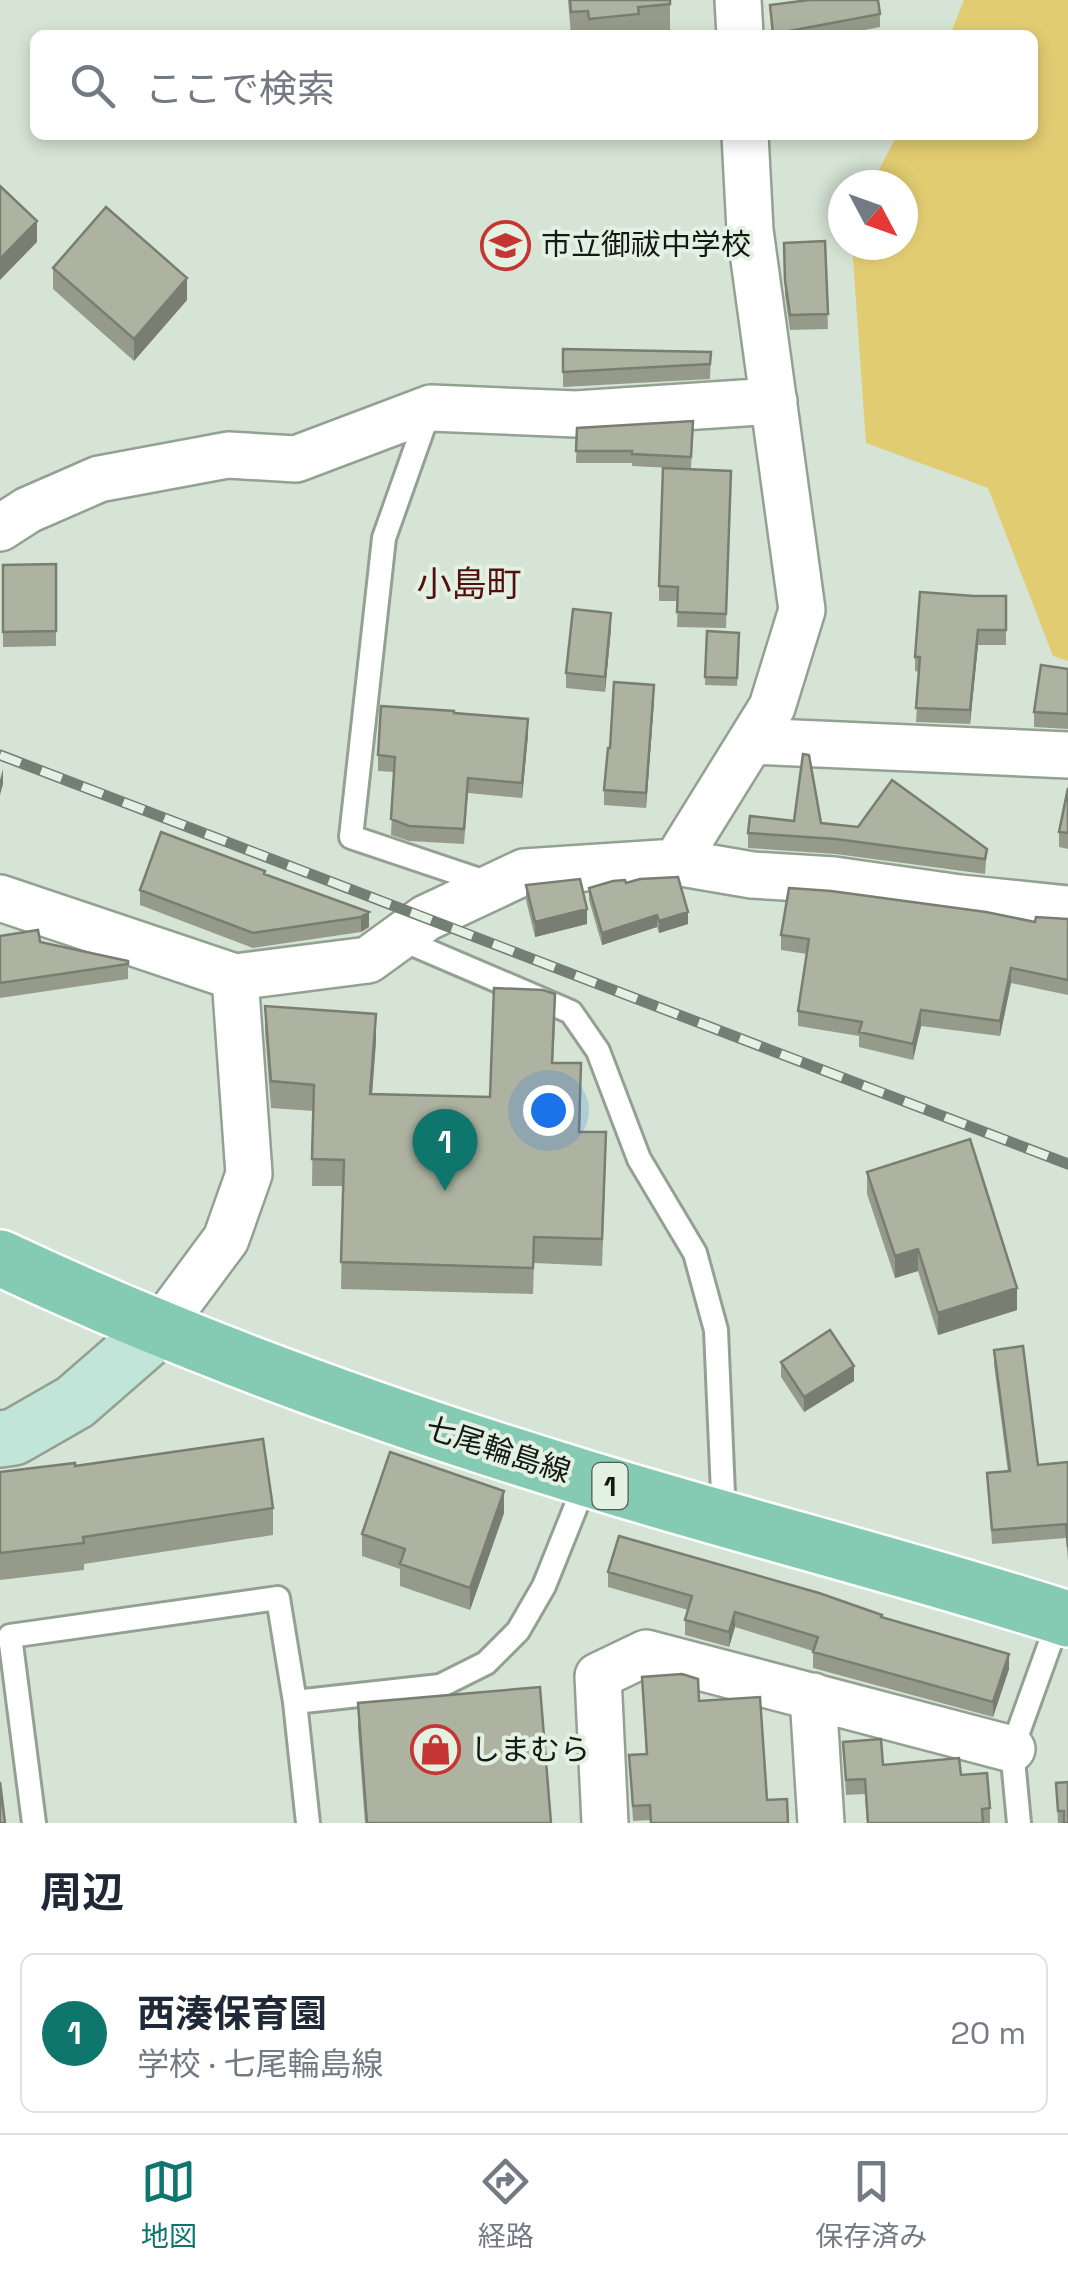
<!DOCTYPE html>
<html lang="ja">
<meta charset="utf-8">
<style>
:root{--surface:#fff;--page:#f2f2f3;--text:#1f2937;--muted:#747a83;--line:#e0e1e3;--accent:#0f766e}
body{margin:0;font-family:"Space Grotesk","Noto Sans JP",sans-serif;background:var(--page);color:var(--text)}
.compass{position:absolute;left:828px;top:170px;width:90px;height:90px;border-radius:50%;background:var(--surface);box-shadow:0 5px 15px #0003;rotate:131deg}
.you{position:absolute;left:548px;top:1110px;width:35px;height:35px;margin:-25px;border:8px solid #fff;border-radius:50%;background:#1a73e8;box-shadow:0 0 0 15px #1a73e833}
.badge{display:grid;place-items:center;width:65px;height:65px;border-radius:50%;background:var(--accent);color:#fff;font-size:32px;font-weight:700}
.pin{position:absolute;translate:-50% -82px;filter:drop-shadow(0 2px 5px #0008)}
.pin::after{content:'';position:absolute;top:52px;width:35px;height:30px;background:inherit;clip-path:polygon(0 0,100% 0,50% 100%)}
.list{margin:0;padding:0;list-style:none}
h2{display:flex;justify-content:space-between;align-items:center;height:130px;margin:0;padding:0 40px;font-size:42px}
h2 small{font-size:32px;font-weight:400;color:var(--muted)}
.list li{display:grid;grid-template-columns:65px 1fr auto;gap:30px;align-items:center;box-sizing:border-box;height:160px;margin:0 20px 20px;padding:0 20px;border:2px solid var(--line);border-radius:15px}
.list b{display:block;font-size:38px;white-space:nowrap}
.list p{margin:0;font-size:32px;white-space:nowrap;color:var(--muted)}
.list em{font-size:32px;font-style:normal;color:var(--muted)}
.icon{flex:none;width:55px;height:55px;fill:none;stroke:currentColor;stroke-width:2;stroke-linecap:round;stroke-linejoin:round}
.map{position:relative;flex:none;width:1068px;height:1823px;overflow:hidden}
.search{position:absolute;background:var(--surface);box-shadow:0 5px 15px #0003;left:30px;right:30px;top:30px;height:110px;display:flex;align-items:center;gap:25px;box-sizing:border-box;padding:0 35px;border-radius:15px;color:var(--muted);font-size:38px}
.sheet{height:310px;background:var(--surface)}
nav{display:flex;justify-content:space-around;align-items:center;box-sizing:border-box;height:140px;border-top:2px solid var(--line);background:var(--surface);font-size:28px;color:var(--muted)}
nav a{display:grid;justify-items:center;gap:5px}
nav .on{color:var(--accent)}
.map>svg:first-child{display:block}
.green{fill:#e1cc72}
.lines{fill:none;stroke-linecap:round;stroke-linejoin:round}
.lane-casing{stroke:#93a192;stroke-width:28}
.street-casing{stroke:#93a192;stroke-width:50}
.secondary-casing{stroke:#93a192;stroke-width:60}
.primary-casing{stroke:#fff;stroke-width:60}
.lane{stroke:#fff;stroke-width:22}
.street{stroke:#fff;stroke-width:45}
.secondary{stroke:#c2e5d9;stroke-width:55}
.primary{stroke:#85cbb3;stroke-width:55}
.rail-casing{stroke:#747e74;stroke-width:11}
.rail{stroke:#e2f1e1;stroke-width:8;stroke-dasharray:22;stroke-linecap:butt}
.wall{fill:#969a8a}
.shaded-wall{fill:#7a7d71}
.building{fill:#aeb3a1;stroke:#7a7d71;stroke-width:2.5}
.labels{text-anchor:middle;stroke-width:8;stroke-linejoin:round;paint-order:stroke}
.shield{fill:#e2f1e1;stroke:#525a52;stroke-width:2.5}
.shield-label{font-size:28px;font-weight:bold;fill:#141914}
.poi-label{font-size:30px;fill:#141914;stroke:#e2f1e1;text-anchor:start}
.street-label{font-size:30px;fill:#141914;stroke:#e2f1e1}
.quarter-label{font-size:35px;fill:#530e0d;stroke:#e2f1e1}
</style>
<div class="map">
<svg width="1068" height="1823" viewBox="0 0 1068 1823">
<rect width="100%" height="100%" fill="#d5e4d4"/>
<path class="green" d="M964,0H1068V661L1053,656L988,488L866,443L852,245H903V185H871L897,135H1033V35H950Z"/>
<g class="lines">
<defs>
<path id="lane" d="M429,411L384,538L351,837L491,884
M398,938L571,1012L598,1051L639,1159L695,1253L716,1330L724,1517
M295,1702L440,1686L486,1663L518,1631L544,1586L587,1479
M34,1823L10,1636L278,1598L295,1702L308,1823
M1019,1823L1012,1749L1060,1616"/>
<path id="street" d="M738,0L740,35
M0,528L28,510L99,479L228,455L296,459L431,408L576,414L774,401
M751,741L1068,755
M676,862L772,707L802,610L750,230L745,135
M0,898L235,977L368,960L426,918L524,872L676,862L752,875L834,880L960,898L1068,909
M160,1328L226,1239L249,1174L235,977
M813,1696L821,1823
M605,1823L598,1676L646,1653L1012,1749"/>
<path id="secondary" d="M0,1439L14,1437L75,1402L160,1328"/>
<path id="primary" d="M0,1258C189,1347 388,1418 588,1479C747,1528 909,1568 1068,1619"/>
</defs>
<use href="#lane" class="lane-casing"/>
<use href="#street" class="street-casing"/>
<use href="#secondary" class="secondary-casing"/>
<use href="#primary" class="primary-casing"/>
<use href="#lane" class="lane"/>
<use href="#street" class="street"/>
<use href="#secondary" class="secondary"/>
<use href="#primary" class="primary"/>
<defs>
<path id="rail" d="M0,755L1068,1164"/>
</defs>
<use href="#rail" class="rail-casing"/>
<use href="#rail" class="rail"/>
</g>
<path class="wall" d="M568,0H670V32L639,35H571Z
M770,5L880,14V27L839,35H772Z
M825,241L828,329L790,330L785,295L784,243Z
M53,268L187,300L134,361L53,289Z
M563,349L711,352L710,379L563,387Z
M693,421L691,469L632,466V463H576L577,428Z
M731,471L726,628L677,627L678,601H659V586Z
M56,564V646L3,647V565Z
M974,596H1006V645H978L970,724L916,722L919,672L915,671V657Z
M611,628L605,692L566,688V673Z
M707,631L739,633L737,686L705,685Z
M1068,669V729L1034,727V712Z
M654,700L646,808L604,805V790L610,748Z
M454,713L528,735L522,798L468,793L464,844L409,841L391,835L394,772L378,771V755Z
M1068,788V849L1059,847V832Z
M821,823L987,849L985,874L836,854L748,848V833Z
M265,875L369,912V927L361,932L253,948L140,905V890Z
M526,885L587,924L535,937L526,900Z
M589,888L688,924L659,933L657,927L602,945L589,900Z
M1068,919V995L1011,983L1000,1036L921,1026L913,1060L859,1047V1036L798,1026V1011L807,954L781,950V935Z
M0,936L40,942L128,961V979L0,998Z
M265,1006L376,1041L372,1094L490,1097L555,1021L553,1063L581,1090L580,1132L606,1159L602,1266L534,1263L533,1294L341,1289L343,1186H312L313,1111L271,1108L265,1032Z
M867,1172L1017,1310L938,1335L918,1271L895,1278L867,1194Z
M994,1350L1038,1465L1068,1462V1561L1066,1538L992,1544L987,1473L1008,1472L994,1364Z
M781,1362L854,1381L804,1412L781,1377Z
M0,1472L273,1508V1535L84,1564V1570L0,1580Z
M504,1513L470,1610L400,1586V1569L362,1556V1534Z
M608,1572L882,1618L1009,1669L993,1717L813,1668V1651L735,1627L729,1647L685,1635V1620L688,1610L608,1587Z
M642,1677L699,1701L767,1800L788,1823H650V1820L633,1821L629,1755L646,1754Z
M358,1703L551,1823H365L358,1729Z
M843,1742L883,1765L961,1775L990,1808V1823H867L865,1794L846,1795Z
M1056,1783L1068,1823H1058Z"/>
<path class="shaded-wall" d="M37,221V242L0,280V259Z
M187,278V300L134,361V339Z
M611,613V628L605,692V677Z
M978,630V645L970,724V710Z
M654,685V700L646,808V793Z
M528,719V735L522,798V783Z
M3,769V784L0,795V780Z
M587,909V924L535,937V922Z
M369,912V927L361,932V917Z
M688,912V924L659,933V921Z
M657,915V927L602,945V933Z
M1011,968V983L1000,1036V1021Z
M921,1010V1026L913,1060V1044Z
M376,1014V1041L370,1120V1094Z
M918,1249V1271L895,1278V1256Z
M1017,1288V1310L938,1335V1313Z
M854,1366V1381L804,1412V1397Z
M504,1491V1513L470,1610V1588Z
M735,1612V1627L729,1647V1632Z
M1009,1654V1669L993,1717V1702Z"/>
<path class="building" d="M570,0H670V4L638,7L639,14L589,19L588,11L571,12Z
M809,0H878L880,14L773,34L770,5Z
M0,186L37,221L0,259Z
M106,207L187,278L134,339L53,268Z
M825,241L828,314L790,315L785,280L784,243Z
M563,349L711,352L710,364L563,372Z
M693,421L691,457L632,454V451H576L577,428Z
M663,468L731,471L726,614L677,612L678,587L659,586Z
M56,564V631L3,632V565Z
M920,592L974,596H1006V630H978L970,710L916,708L920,657H915Z
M573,609L611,613L605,677L566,673Z
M707,631L739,633L737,678L705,677Z
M1041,665L1068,669V714L1034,712Z
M614,682L654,685L646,793L604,790L608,748H610Z
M381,706L454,711V713L528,719L522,783L468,778L464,829L409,826L391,819L395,757L378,755Z
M803,754L809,755L821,823L858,827L892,780L987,849L985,859L836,839L748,833L750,816L794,821Z
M1068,788V833L1059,832Z
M161,832L265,871L264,874L369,912L361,917L253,933L140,890Z
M678,877L688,912L659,921L657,915L602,933L589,888L613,881L625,880L626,883L640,879Z
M580,879L587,909L535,922L526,885Z
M789,888L831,891L986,912L1035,922L1036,917L1068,919V980L1011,968L1000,1021L921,1010L913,1044L859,1032L862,1022L798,1011L809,939L781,935Z
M38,930L40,942L128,961V964L0,983V936Z
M494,988L543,990L555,994L552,1063H581L579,1132H606L602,1239L534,1237L533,1268L341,1262L344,1160L312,1159L314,1085L271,1081L265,1006L376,1014L370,1094L490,1097Z
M970,1139L1017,1288L938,1313L918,1249L895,1256L867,1172Z
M830,1330L854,1366L804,1397L781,1362Z
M1023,1346L1038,1465L1068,1462V1547L1066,1524L992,1530L987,1473L1010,1471L994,1350Z
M263,1439L273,1508L83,1537L84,1543L0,1553V1472L75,1463V1466Z
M390,1452L504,1491L470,1588L400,1564L405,1549L362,1534Z
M619,1536L819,1593L882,1615L881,1617L1009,1654L993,1702L813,1652L818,1637L735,1612L729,1632L685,1620L692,1596L608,1572Z
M682,1674L698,1679L699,1701L760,1697L767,1800L787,1799L788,1823H651L650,1805L633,1806L629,1755L647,1754L642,1677Z
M540,1687L551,1823H367L358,1703Z
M881,1739L883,1765L959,1758L961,1775L987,1773L990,1808L982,1809L983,1823H868L865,1779L846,1780L843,1742Z
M0,1782L5,1823H0Z
M1068,1782V1823H1064V1811H1058L1056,1783Z"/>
<defs>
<symbol id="school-ring" viewBox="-11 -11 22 22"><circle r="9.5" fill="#e2f1e1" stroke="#c43633" stroke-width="1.5"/><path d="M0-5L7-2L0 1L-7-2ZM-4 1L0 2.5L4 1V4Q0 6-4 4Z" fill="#c43633"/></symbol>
<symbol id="shop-ring" viewBox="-11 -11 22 22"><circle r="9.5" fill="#e2f1e1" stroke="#c43633" stroke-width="1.5"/><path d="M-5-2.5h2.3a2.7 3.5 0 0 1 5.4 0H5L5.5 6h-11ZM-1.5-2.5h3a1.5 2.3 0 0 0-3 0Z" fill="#c43633"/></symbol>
</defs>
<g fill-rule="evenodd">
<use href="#school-ring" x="478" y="218" width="55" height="55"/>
<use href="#shop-ring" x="408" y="1722" width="55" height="55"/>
</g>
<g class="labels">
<rect class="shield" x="592.5" y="1463" width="35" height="46" rx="8"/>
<g class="shield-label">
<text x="610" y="1496">1</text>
</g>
<g class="poi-label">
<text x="541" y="255">市立御祓中学校</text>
<text x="470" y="1760">しまむら</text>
</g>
<g class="street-label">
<text transform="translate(498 1450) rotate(18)" y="10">七尾輪島線</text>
</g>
<g class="quarter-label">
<text x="469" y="596">小島町</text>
</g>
</g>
</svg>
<svg class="compass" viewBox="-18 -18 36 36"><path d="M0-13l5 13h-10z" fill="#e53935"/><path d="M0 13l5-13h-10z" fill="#747a83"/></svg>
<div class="you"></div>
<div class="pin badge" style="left:445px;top:1191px">1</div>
<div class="search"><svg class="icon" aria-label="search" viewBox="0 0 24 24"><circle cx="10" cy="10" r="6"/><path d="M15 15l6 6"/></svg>ここで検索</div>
</div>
<section class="sheet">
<h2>周辺<small></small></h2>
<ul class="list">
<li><span class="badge">1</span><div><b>西湊保育園</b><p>学校 · 七尾輪島線</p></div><em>20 m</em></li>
</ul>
</section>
<nav>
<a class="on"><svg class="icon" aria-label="map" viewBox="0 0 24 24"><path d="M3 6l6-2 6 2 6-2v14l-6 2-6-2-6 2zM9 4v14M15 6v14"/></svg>地図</a>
<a><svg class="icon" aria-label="directions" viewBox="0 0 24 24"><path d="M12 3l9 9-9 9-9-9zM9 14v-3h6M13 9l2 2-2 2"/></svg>経路</a>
<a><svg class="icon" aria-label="saved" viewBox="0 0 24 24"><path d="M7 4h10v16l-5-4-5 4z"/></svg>保存済み</a>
</nav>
